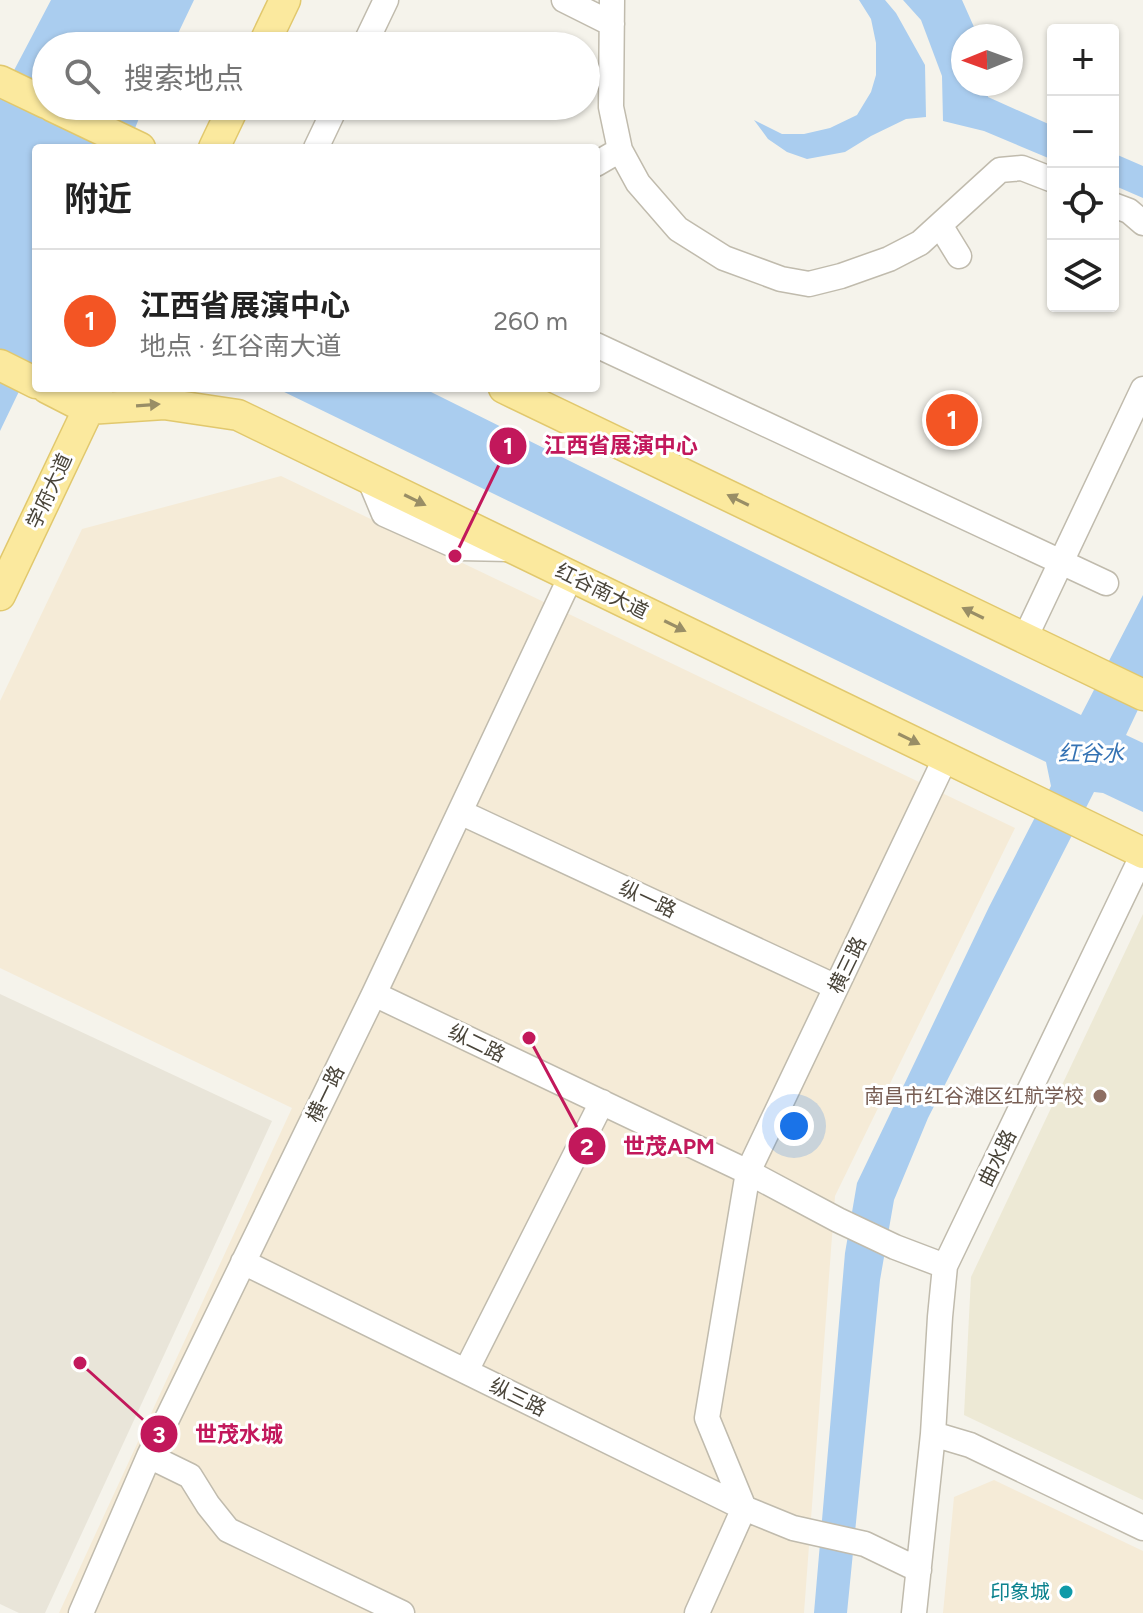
<!DOCTYPE html>
<html lang="zh">
<meta charset="utf-8">
<style>
:root{--surface:#fff;--page:#f6f6f6;--text:#222;--muted:#767676;--line:#e0e0e0;--accent:#f35524}
body{margin:0;font-family:Figtree,"Noto Sans SC",sans-serif;background:var(--page);color:var(--text)}
.controls{position:absolute;right:24px;top:24px;display:grid;overflow:hidden;border-radius:8px;box-shadow:0 2px 6px #0004}
.controls button{width:72px;height:72px;display:grid;place-items:center;padding:0;border:0;border-bottom:2px solid var(--line);background:var(--surface);color:var(--text);font:40px sans-serif}
.compass{position:absolute;left:951px;top:24px;width:72px;height:72px;border-radius:50%;background:var(--surface);box-shadow:0 2px 6px #0004;rotate:269deg}
.you{position:absolute;left:794px;top:1126px;width:28px;height:28px;margin:-20px;border:6px solid #fff;border-radius:50%;background:#1a73e8;box-shadow:0 0 0 12px #1a73e833}
.badge{display:grid;place-items:center;width:52px;height:52px;border-radius:50%;background:var(--accent);color:#fff;font-size:26px;font-weight:700}
.pin{position:absolute;translate:-50% -50%;border:4px solid #fff;box-shadow:0 2px 8px #0006}
.list{margin:0;padding:0;list-style:none}
h2{display:flex;justify-content:space-between;align-items:center;height:104px;margin:0;padding:0 32px;font-size:34px}
h2 small{font-size:26px;font-weight:400;color:var(--muted)}
.list li{display:grid;grid-template-columns:52px 1fr auto;gap:24px;align-items:center;box-sizing:border-box;height:144px;padding:0 32px;border-top:2px solid var(--line)}
.list b{display:block;font-size:30px;white-space:nowrap}
.list p{margin:0;font-size:26px;white-space:nowrap;color:var(--muted)}
.list em{font-size:26px;font-style:normal;color:var(--muted)}
.icon{flex:none;width:44px;height:44px;fill:none;stroke:currentColor;stroke-width:2;stroke-linecap:round;stroke-linejoin:round}
.map{position:relative;flex:none;width:1143px;height:1613px;overflow:hidden}
.search{position:absolute;background:var(--surface);box-shadow:0 2px 6px #0004;left:32px;top:32px;width:568px;height:88px;display:flex;align-items:center;gap:20px;box-sizing:border-box;padding:0 28px;border-radius:44px;color:var(--muted);font-size:30px}
.panel{position:absolute;background:var(--surface);box-shadow:0 2px 6px #0004;left:32px;top:144px;width:568px;height:248px;border-radius:8px}
.map>svg:first-child{display:block}
.residential{fill:#e9e5d9}
.commercial{fill:#f5ebd7}
.education{fill:#ede9d5}
.water{fill:#aacdef}
.lines{fill:none;stroke-linecap:round;stroke-linejoin:round}
.minor-casing{stroke:#c0bbad;stroke-width:27}
.major-casing{stroke:#e1c86d;stroke-width:33}
.minor{stroke:#fff;stroke-width:24}
.major{stroke:#fbe99e;stroke-width:30}
.oneway{fill:#998e66}
.education-dot{fill:#8d6e63;stroke:#fff;stroke-width:3}
.culture-dot{fill:#0f9aa8;stroke:#fff;stroke-width:3}
.labels{text-anchor:middle;stroke-width:6;stroke-linejoin:round;paint-order:stroke}
.street-label{font-size:20px;fill:#494439;stroke:#fff}
.education-label{font-size:20px;fill:#785e54;stroke:#fff;text-anchor:end}
.culture-label{font-size:20px;fill:#0d838f;stroke:#fff;text-anchor:end}
.water-label{font-size:22px;font-style:italic;fill:#3472b3;stroke:#fff}
.leader{fill:none;stroke:#c2185b;stroke-width:3}
.callout-dot{fill:#c2185b;stroke:#fff;stroke-width:3}
.mark-label{font-size:24px;text-anchor:middle;font-weight:bold;fill:#fff}
.callout-label{font-size:22px;text-anchor:middle;font-weight:bold;fill:#c2185b;stroke:#fff;stroke-width:6;stroke-linejoin:round;paint-order:stroke}
</style>
<div class="map">
<svg width="1143" height="1613" viewBox="0 0 1143 1613">
<rect width="100%" height="100%" fill="#f5f3eb"/>
<path class="residential" d="M0,994L272,1121L45,1613H19L0,1604Z"/>
<path class="commercial" d="M281,476L1015,828L835,1196L804,1613H59L292,1108L0,968V701L82,529Z
M994,1480L1143,1551V1613H943L954,1497Z"/>
<path class="education" d="M1143,914V1500L964,1415L971,1277Z"/>
<path class="water" d="M51,0H194L172,46H46V106H144L127,148H36V356L0,431V97Z
M859,0H885L896,13L925,65L926,117L906,119L871,136L845,152L807,159L787,152L768,139L754,120L782,134H804L830,128L857,115L871,92L876,75V43L871,19Z
M903,0H962L978,36H963V84H986L988,97L1053,126V160L984,131L943,121L942,76L921,20Z
M1113,153L1143,166V198L1113,185Z
M276,388H423L1081,715L1143,595V699L1126,735L1143,743V812L1103,793L1094,792L928,1118L894,1200L880,1280L847,1613H814L845,1253L857,1183L989,907L1051,786L1046,762Z"/>
<g class="lines">
<defs>
<path id="minor" d="M564,0L612,24
M612,0L611,107L620,150L638,183L678,229L724,258L781,279L809,284L841,276L889,259L920,243L1000,170L1022,168L1053,180
M364,46L386,0
M316,148L336,106
M596,164L620,150
M1113,205L1129,211L1143,223
M940,225L959,256
M596,345L1106,583
M369,478L384,514L460,548L511,549
M1025,638L1143,389
M460,812L836,987
M374,994L748,1172L838,1220L895,1247L945,1266
M243,1262L744,1508L793,1528L865,1544L919,1570
M466,1371L602,1102
M933,1434L970,1445L1143,1528
M149,1456L190,1476L208,1505L228,1530L402,1613
M81,1613L149,1456L374,994L571,576
M697,1613L744,1508L707,1418L748,1172L946,757
M914,1613L933,1434L940,1317L945,1266L1143,854"/>
<path id="major" d="M263,46L285,0
M0,81L46,103
M52,106L140,148
M214,148L234,106
M0,365L36,383
M47,388L88,409L164,404L238,415L1143,853
M504,388L1143,695
M0,595L97,391"/>
</defs>
<use href="#minor" class="minor-casing"/>
<use href="#major" class="major-casing"/>
<use href="#minor" class="minor"/>
<use href="#major" class="major"/>
</g>
<defs><path id="oneway-solid" d="M-6-.8H1V-3.2L6.5 0L1 3.2V.8H-6Z" transform="scale(2)"/></defs>
<g class="oneway">
<use href="#oneway-solid" transform="translate(148 405) rotate(-4)"/>
<use href="#oneway-solid" transform="translate(415 500) rotate(26)"/>
<use href="#oneway-solid" transform="translate(738 500) rotate(-154)"/>
<use href="#oneway-solid" transform="translate(973 613) rotate(-154)"/>
<use href="#oneway-solid" transform="translate(675 626) rotate(26)"/>
<use href="#oneway-solid" transform="translate(909 739) rotate(26)"/>
</g>
<circle class="education-dot" cx="1100" cy="1096" r="8"/>
<circle class="culture-dot" cx="1066" cy="1592" r="8"/>
<g class="labels">
<g class="street-label">
<text transform="translate(49 491) rotate(-65)" y="7">学府大道</text>
<text transform="translate(602 591) rotate(26)" y="7">红谷南大道</text>
<text transform="translate(648 899) rotate(25)" y="7">纵一路</text>
<text transform="translate(847 965) rotate(-64)" y="7">横三路</text>
<text transform="translate(477 1043) rotate(26)" y="7">纵二路</text>
<text transform="translate(325 1094) rotate(-64)" y="7">横一路</text>
<text transform="translate(997 1158) rotate(-64)" y="7">曲水路</text>
<text transform="translate(518 1397) rotate(26)" y="7">纵三路</text>
</g>
<g class="education-label">
<text x="1084" y="1103">南昌市红谷滩区红航学校</text>
</g>
<g class="culture-label">
<text x="1050" y="1599">印象城</text>
</g>
<g class="water-label">
<text x="1091" y="761">红谷水</text>
</g>
</g>
<path class="leader" d="M455 556L508 446M529 1038L587 1146M80 1363L159 1434"/>
<g class="callout-dot">
<circle cx="455" cy="556" r="8"/>
<circle cx="529" cy="1038" r="8"/>
<circle cx="80" cy="1363" r="8"/>
<circle cx="508" cy="446" r="20"/>
<circle cx="587" cy="1146" r="20"/>
<circle cx="159" cy="1434" r="20"/>
</g>
<g class="mark-label">
<text x="508" y="454">1</text>
<text x="587" y="1155">2</text>
<text x="159" y="1443">3</text>
</g>
<g class="callout-label">
<text x="621" y="453">江西省展演中心</text>
<text x="669" y="1154">世茂APM</text>
<text x="239" y="1442">世茂水城</text>
</g>
</svg>
<div class="controls">
<button>+</button>
<button>−</button>
<button><svg class="icon" aria-label="locate" viewBox="0 0 24 24"><circle cx="12" cy="12" r="6"/><path d="M12 2v4M12 18v4M2 12h4M18 12h4"/></svg></button>
<button><svg class="icon" aria-label="layers" viewBox="0 0 24 24"><path d="M12 4l9 5-9 5-9-5zM3 14l9 5 9-5"/></svg></button>
</div>
<svg class="compass" viewBox="-18 -18 36 36"><path d="M0-13l5 13h-10z" fill="#e53935"/><path d="M0 13l5-13h-10z" fill="#767676"/></svg>
<div class="you"></div>
<div class="pin badge" style="left:952px;top:420px">1</div>
<div class="search"><svg class="icon" aria-label="search" viewBox="0 0 24 24"><circle cx="10" cy="10" r="6"/><path d="M15 15l6 6"/></svg>搜索地点</div>
<section class="panel">
<h2>附近<small></small></h2>
<ul class="list">
<li><span class="badge">1</span><div><b>江西省展演中心</b><p>地点 · 红谷南大道</p></div><em>260 m</em></li>
</ul>
</section>
</div>
